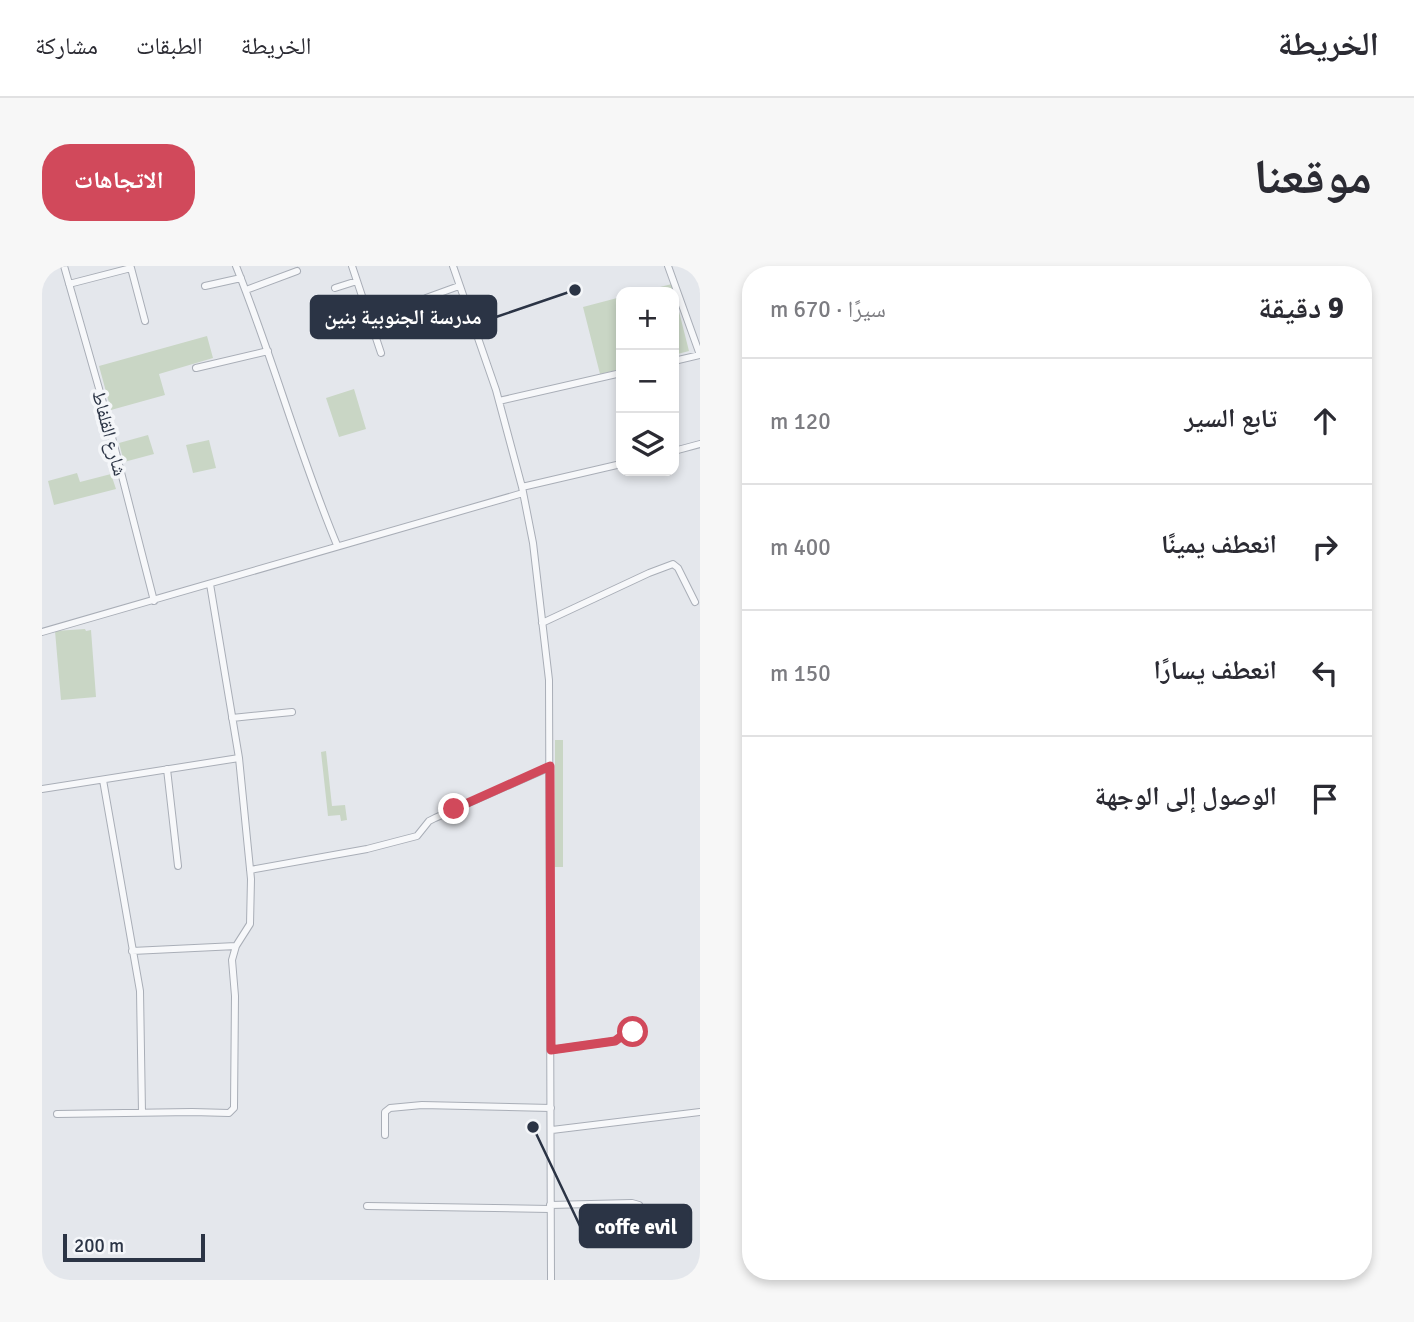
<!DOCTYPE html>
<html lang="ar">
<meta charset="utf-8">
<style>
:root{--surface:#fff;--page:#f7f7f7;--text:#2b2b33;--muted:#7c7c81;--line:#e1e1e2;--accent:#d1495b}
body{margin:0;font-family:Signika,"Noto Naskh Arabic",sans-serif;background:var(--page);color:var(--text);direction:rtl}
.controls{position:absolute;right:21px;top:21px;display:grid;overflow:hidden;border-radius:14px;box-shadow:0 4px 10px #0003}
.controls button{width:63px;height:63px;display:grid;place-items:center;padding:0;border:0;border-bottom:2px solid var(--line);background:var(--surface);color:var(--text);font:35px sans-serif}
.scale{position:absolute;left:21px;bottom:18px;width:142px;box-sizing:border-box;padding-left:7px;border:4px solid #2b3445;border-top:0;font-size:19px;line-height:24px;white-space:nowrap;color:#2b3445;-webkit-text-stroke:5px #f4f6f9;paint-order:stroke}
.stop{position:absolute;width:21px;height:21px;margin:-16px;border:5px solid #d1495b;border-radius:50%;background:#fff}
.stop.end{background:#d1495b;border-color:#fff;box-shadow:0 2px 7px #0008}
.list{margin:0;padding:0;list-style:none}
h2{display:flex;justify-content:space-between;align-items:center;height:91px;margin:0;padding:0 28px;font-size:30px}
h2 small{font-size:23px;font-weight:400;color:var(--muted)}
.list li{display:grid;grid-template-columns:46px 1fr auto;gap:21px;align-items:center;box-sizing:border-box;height:126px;padding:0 28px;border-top:2px solid var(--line)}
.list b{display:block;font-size:26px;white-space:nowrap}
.list em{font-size:23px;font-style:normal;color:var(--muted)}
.icon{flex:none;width:38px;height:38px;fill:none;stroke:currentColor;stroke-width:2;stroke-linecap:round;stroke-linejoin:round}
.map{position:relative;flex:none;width:658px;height:1014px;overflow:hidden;direction:ltr;border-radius:28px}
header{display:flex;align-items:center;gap:42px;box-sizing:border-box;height:98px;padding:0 35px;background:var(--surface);border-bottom:2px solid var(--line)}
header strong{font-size:33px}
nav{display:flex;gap:38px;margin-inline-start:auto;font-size:24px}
.intro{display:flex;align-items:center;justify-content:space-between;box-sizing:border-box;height:168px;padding:0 42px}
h1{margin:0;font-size:49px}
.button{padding:18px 32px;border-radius:28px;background:var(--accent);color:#fff;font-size:24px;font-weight:700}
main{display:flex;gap:42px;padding:0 42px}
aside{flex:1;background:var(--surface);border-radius:28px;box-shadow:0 4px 10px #0003}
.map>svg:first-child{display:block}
.green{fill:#c9d6c5}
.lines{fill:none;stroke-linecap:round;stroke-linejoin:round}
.minor-casing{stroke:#a9aeb7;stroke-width:8}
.minor{stroke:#f7f8fa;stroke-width:6}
.route{stroke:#d1495b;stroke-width:9}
.labels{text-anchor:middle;stroke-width:7;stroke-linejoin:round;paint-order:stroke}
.street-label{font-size:19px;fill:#2b3445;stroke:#f4f6f9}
.leader{fill:none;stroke:#2b3445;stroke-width:2.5}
.callout-dot{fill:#2b3445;stroke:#f4f6f9;stroke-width:2.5}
.callout{fill:#2b3445;stroke:#2b3445;stroke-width:2.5}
.callout-label{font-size:21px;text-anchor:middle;font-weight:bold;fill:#fff}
</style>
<header>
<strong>الخريطة</strong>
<nav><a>الخريطة</a><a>الطبقات</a><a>مشاركة</a></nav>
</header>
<div class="intro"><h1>موقعنا</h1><a class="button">الاتجاهات</a></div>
<main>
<aside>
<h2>9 دقيقة<small>سيرًا · 670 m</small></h2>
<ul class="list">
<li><svg class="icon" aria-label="ahead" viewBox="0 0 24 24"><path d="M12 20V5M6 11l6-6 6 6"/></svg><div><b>تابع السير</b></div><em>120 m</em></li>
<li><svg class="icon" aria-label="right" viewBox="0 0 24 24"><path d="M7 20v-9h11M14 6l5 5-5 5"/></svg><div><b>انعطف يمينًا</b></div><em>400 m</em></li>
<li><svg class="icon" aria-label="left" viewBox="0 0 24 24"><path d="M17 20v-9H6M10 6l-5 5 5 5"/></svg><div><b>انعطف يسارًا</b></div><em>150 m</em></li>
<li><svg class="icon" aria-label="arrive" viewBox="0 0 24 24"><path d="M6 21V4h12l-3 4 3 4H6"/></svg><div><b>الوصول إلى الوجهة</b></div></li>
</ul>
</aside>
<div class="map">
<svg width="658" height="1014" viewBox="0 0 658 1014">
<rect width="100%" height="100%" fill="#e4e7ec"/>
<path class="green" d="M630,18L647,85L632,89V26H598Z
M579,31V103L558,108L541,41Z
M165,70L171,92L117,108L123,129L69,144L57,100Z
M312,123L324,163L297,171L284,132Z
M106,169L112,188L82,196L77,177Z
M167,174L174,202L151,207L144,179Z
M35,207L38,216L69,208L74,223L12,239L6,215Z
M43,363L44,365L49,364L54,431L19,434L13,365Z
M513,474H521V601H513Z
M284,485L290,540L303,539L305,554L299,555L298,549L286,550L279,486Z"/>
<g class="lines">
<defs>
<path id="minor" d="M22,0L62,140L112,335
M194,0C231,92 257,188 295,279
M310,0L339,87
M411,0L454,124L480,221L491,277L507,414L509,1014
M626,0L658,89
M27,18L89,2L103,55
M163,20L199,12
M293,22L315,15
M204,24L255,5
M384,32L417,20
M632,95L658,89
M154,102L226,85
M457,135L579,107
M632,185L658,178
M480,221L579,198
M500,357L607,307L631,298L636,302L653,336
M0,366L481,227
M190,452L250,446
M125,503L136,600
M61,514L98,725L100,846
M0,523L197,492
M208,604L325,583L375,570L387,555L393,552L508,501
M90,685L194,680
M509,784L573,775L584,767L596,766
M15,848L150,846L187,847L192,842L193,730L190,694L194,680L208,658L209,613L197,492L168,318
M510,864L658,846
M343,869V846L348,842L380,839L509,842
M508,939L590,937L597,939
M325,940L508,943"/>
</defs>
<use href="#minor" class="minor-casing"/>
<use href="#minor" class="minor"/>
</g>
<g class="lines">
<path class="route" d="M412,543L508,500L509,784L573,775L584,767L591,766"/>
</g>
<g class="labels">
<g class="street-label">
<text transform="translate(68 167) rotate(75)" y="7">شارع القلفاط</text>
</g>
</g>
<path class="leader" d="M533 24L454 51M491 861L538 960"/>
<g class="callout-dot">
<circle cx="533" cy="24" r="7"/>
<circle cx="491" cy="861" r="7"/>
</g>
<g class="callout">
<rect x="269" y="30" width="185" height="42" rx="7"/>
<rect x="538" y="939" width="111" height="42" rx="7"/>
</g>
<g class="callout-label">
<text x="361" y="58">مدرسة الجنوبية بنين</text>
<text x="594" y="968">coffe evil</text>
</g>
</svg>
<div class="controls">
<button>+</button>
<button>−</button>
<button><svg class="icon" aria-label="layers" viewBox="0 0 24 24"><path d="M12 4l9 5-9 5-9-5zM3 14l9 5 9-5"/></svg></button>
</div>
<div class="scale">200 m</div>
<div class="stop" style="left:591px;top:766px"></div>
<div class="stop end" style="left:412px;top:543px"></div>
</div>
</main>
